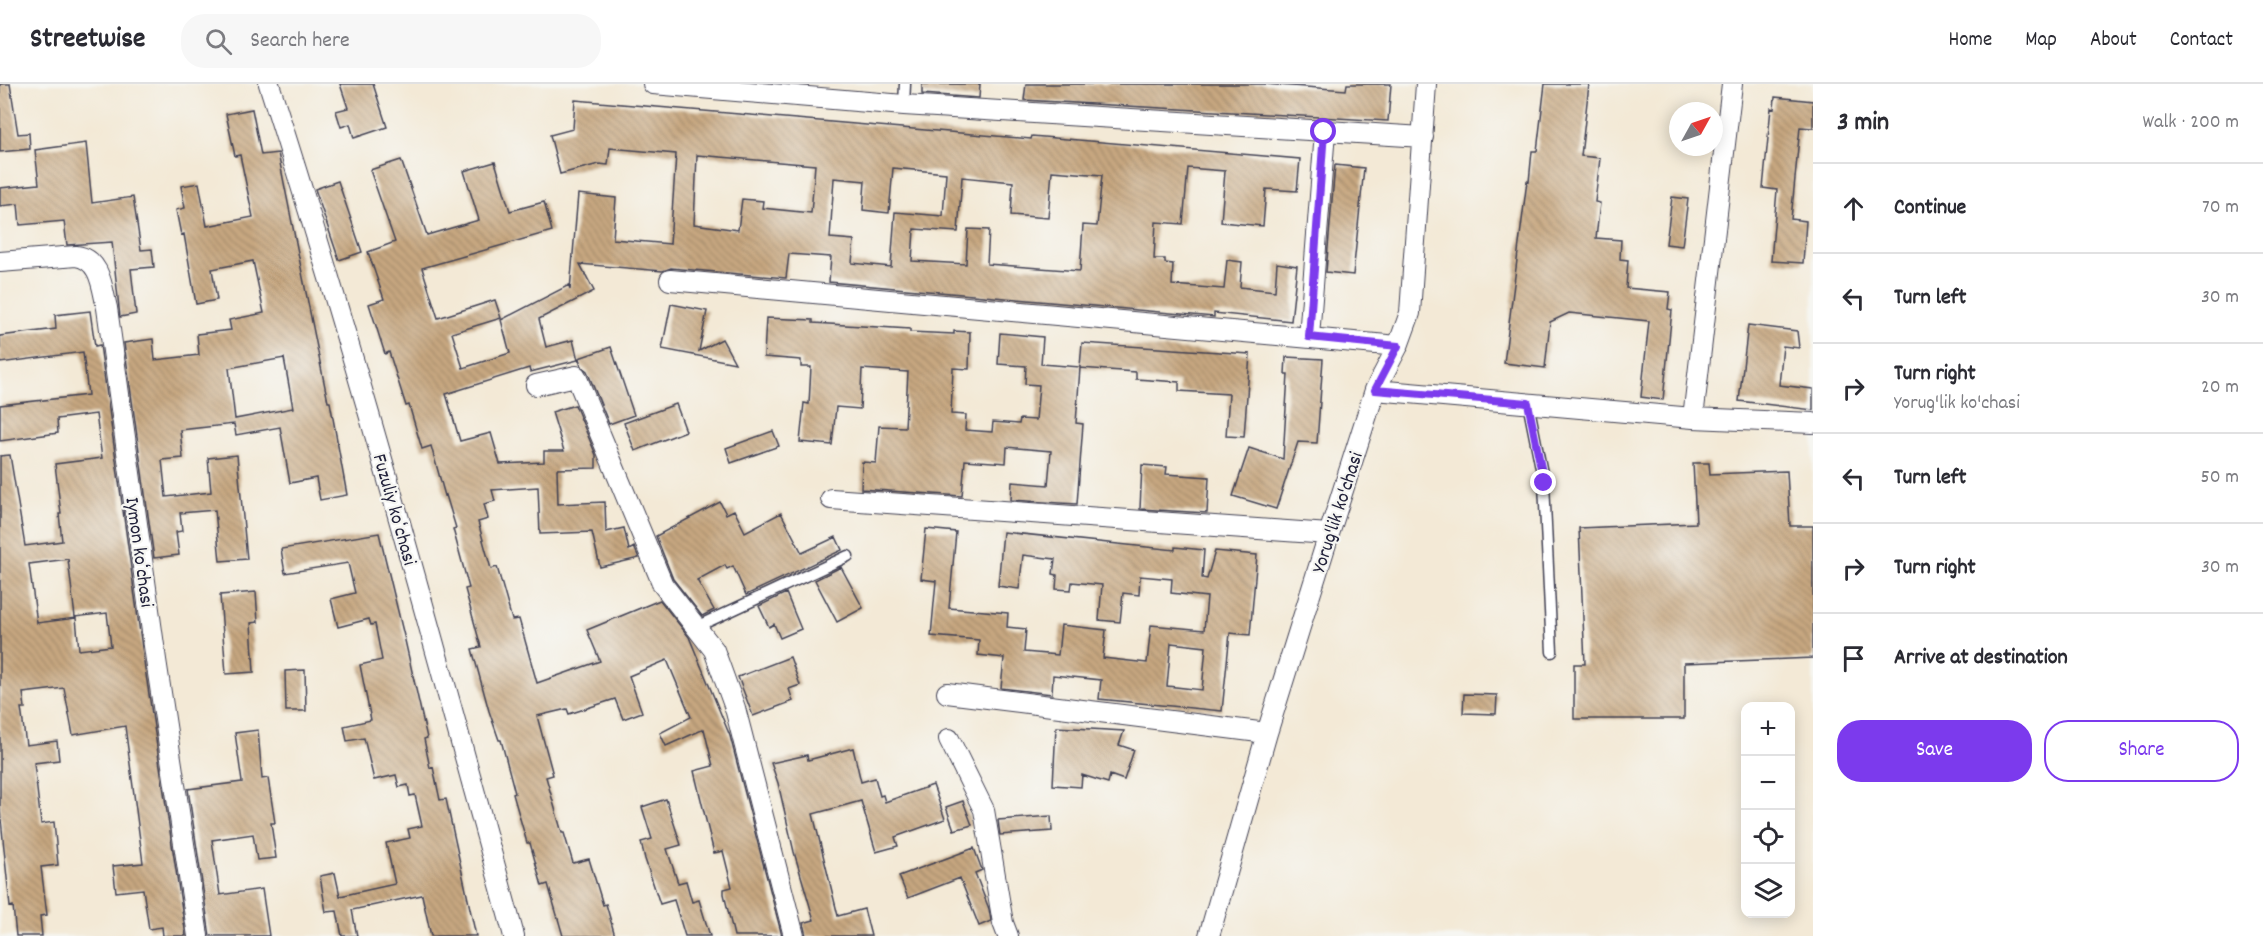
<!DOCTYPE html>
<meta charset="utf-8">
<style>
:root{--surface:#fff;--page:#f7f7f7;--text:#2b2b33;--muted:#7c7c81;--line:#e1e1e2;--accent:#7c3aed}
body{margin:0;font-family:Dekko,sans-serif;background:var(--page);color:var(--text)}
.controls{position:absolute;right:18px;bottom:18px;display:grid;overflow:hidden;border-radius:12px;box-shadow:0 3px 15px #0003}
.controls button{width:54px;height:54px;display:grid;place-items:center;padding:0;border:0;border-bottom:2px solid var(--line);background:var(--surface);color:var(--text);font:30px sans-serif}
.compass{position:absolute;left:1669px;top:18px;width:54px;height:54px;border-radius:50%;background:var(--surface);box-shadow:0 3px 15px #0003;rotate:50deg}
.stop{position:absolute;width:18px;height:18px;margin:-14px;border:4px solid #7c3aed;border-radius:50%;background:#fff}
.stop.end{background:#7c3aed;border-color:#fff;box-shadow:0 2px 6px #0008}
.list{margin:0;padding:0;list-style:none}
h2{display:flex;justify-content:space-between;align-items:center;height:78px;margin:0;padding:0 24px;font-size:26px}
h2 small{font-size:20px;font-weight:400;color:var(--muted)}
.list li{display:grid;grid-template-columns:39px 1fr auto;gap:18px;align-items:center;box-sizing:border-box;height:90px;padding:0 24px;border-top:2px solid var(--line)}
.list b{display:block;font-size:22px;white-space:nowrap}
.list p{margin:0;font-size:20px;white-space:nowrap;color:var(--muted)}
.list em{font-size:20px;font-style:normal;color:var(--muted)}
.actions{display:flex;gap:12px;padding:18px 24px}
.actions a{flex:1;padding:14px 0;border:2px solid var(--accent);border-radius:24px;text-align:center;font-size:21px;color:var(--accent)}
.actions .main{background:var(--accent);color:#fff}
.icon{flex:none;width:33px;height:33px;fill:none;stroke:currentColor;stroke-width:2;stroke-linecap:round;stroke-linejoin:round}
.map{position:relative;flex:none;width:1813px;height:852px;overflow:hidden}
header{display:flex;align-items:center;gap:36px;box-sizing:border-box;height:84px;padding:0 30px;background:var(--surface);border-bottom:2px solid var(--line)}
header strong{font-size:28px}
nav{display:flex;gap:33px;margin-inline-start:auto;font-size:21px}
.search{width:420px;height:54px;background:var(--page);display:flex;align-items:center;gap:15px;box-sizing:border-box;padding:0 21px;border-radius:24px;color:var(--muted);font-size:22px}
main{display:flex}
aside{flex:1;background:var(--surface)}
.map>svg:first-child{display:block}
.building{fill:url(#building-back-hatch);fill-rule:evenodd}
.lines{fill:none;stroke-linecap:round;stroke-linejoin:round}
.service-casing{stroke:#414052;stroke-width:13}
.minor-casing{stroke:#414052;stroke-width:22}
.service{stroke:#fff;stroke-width:10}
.minor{stroke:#fff;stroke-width:20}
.route{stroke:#7c3aed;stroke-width:8}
.labels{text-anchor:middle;stroke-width:4.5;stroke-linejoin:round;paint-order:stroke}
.street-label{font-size:20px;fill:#22223b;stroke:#f6f6f2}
</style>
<header>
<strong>Streetwise</strong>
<div class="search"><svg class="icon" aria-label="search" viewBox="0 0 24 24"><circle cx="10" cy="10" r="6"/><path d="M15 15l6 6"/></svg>Search here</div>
<nav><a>Home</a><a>Map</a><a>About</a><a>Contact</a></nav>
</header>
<main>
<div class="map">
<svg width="1813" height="852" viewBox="0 0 1813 852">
<defs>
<pattern id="building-back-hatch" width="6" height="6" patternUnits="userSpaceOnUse" patternTransform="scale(1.5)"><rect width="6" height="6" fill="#c7a780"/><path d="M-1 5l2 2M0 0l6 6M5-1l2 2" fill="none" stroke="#a1886a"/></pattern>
</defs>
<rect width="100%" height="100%" fill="#f6f6f2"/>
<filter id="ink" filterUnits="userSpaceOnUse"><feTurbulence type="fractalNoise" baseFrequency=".0167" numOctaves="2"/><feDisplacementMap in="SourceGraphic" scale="12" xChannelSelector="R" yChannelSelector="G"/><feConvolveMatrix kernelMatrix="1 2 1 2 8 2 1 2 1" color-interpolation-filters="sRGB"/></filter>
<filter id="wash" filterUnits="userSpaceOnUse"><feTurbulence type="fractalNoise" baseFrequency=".008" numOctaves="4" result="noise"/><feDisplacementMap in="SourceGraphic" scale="24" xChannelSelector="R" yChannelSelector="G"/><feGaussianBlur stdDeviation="1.35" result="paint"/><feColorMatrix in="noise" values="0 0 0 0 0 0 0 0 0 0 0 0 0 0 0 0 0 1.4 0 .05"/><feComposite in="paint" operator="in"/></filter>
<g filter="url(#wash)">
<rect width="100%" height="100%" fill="#f3e9d6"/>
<g id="blocks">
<path class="building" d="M0,0H10L18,50L29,49L30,65L0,68Z
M340,0H373L387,43L354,54L350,40L341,43L336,27L348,24Z
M922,0H980L979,14L922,10Z
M1026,0H1264L1346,6L1347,0H1391L1388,37L1024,16Z
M1545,0H1589L1581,72L1600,74L1595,118L1600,119L1596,154L1621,156L1620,175L1628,176L1626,204L1670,208L1668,225L1672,226L1663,316L1641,313L1649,237L1569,229L1550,238L1545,284L1504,279L1527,97L1529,98L1532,67H1537Z
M1775,13L1813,17V44L1800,43L1791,135L1806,137L1803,179L1771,177L1777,106L1763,104L1771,24L1774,25Z
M575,16L1031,55L1032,52L1300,75L1297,107L1266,105L1263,142L1221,138L1225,87L1188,84L1183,140L1156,138L1154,175H1165V179L1173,180L1172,201L1224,205L1227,176L1242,178L1240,203L1275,207L1277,179L1297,182L1291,237L1214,229V233L829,198L831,173L789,170L786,194L671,184L663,187L580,180L594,207L539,235L546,263L573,256L578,276L530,288L529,284L446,310L460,357L491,349L500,380L544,378V367H564L552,328L575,321L596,371V384L557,385L558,420L605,418L606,448L624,444L629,466L634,463L639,474L600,483L592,448L540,450L538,403L492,406L495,417L484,420L488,435L478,438L491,485L497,483L512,536L519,535L537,599L600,577L587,546L660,516L689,553L730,652L782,852H734L724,810V805L732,803L723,767L714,769L694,687L713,682L704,645L666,662L660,649L691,633L667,576L629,592L642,628L623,635L615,615L569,630L567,625L537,632L553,691L546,693L562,749H564L573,779L589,775L603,821L606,820L615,852H563L548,800L542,802L530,759H527L513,710L515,709L501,656H499L489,627L472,565L481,563L465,505L469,504L453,445L456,444L446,411L445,412L431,362L422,365L409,321L406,322L389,268L385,270L369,220L384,215L368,168L395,158L370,86L401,76L427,151L479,136L464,87L495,78L510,127L544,118L552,147L422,184L438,234L495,216L501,234L452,249L463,284L510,269L501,236L569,201L570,206L578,110L616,114L613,155L670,160L676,70L610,64L608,81L599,80L560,90L550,51L573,45ZM697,71L815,81L811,129L762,124L763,117L742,115L738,146L694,140ZM893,84L946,89L943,132L895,128L891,183L852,179L854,156L830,154L834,94L865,97L863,126L889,129ZM1052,87L1102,91L1097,142L1083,141L1080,187L987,180L989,146L968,145L966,180L912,177L914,145L958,148L962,93L1013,98L1011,131L1048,134Z
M252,25L261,71L278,69L328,318H330L347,411L320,416L316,394L290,399L280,343L236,351L234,340L180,346L183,374L162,376L166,413L211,408L208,374L237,371L247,475L220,477L215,426L180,429L182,447L176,448L179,471L154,474L124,259L153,255L155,276L199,271L197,250L231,246L229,236L264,229L253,177L212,185L217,216L196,220L184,150L181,151L176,126L185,124L181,102L199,99L207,142L253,133L240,71L235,72L226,30ZM284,274L293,324L235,335L229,284Z
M86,59L92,119L133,113L141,166L152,165L154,183L131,185L136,230L120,233L112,158L67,161L64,137L20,141L18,120L0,122V104L39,100L35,66Z
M1335,81L1364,84L1353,191L1326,188Z
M338,97L362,168L339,176L315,105Z
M1672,113L1688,115L1682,162L1666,160Z
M671,220L707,227L699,267L722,255L735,279L662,265Z
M90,227L95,262L100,261L144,578L186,852H163L162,843L149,845L143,805L116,808L113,782L143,779L125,642L73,651L64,604L23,609L25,624H21L26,661L57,657L59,676L34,679L41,740L54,738L58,781L41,783L47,831L40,832L42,852H16L13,822L10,823L0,726V372L10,371L25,462L62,457L59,430H61L55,380L102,374L96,330L57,335L58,349L0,357V321L88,311L83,268L0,279V252L56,245L55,231ZM68,475L75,533L107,529L111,562L79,566L76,534L37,539L29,480Z
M766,234L813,236V239L910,245V248L954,250V247L970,248L969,285L953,284L951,330L966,331L965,346L992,348L993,338L1019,340L1020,335L1036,336L1039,301L1025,300L1026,282L998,280L1000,249L1043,253L1041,280L1080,283L1082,259L1250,270L1244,353L1226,352L1229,310L1179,307V298L1136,295V288L1080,284L1076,339L1083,340L1077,420L1011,416L1012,398L1048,401L1051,367L1007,363L1006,379L965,376L962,412L861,405L862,378L876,379L879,342L905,343L908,288L862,285L860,325L836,323L832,361L800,358L804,319L809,320L811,283H801V276L764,273Z
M1748,241L1797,247L1799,264L1783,262L1779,301L1813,305V326L1739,317Z
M611,263L634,331L609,340L587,287L581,282L579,274Z
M1286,273L1323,275L1317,359L1298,358L1276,425L1233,412L1249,364L1283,375L1288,290H1285Z
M676,320L686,347L635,367L624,339Z
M773,347L779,362L731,379L726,364Z
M1693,379H1709L1710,390L1787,387L1790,442H1813V574L1684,579V635H1574V580H1585L1579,444L1696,439Z
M1142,381L1167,383L1166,390L1209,393L1207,429L1140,425Z
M720,418L726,430L734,426L745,448L781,429L802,469L836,453L842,466L746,511L733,482L727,485L725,481L697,496L714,526L702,532L673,495L656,452Z
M926,445L956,448L949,524L1008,529L1007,543L1026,545L1024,568L1058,571L1061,541L1106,546L1103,574L1147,579L1151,541L1204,546L1207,513L1171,509L1172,495L1140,492L1139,511L1123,509L1120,538L1099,536L1102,501L1072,498L1071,506L1056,505L1057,491L1053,490L1055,475L1023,471L1019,505L998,502L1003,448L1175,466V463L1204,466L1202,494L1207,495L1215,467L1257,471L1250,551L1230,549L1222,627L1099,615L1101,596L1053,591L1052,610L1001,604L1004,574L978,571L979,556L931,552L936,497L921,495ZM1171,559L1206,563L1202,606L1167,602Z
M379,449L404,552L427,654L424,655L430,684L433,683L440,716L446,715L476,852H431L422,811L352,826L357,852H342L337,827L326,828L320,792L335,789L340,812L395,800L386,759L410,754L408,745L422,742L415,711L410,712L408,701L399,703L396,691L374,696L364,654L347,657L344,642L371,636L360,581L382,576L375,540L371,541L369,535L338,543L331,515L355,509L348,479L285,489L281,465Z
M841,483L863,524L837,538L815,496Z
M256,508L258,538L251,539L254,588L226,590L220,511Z
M786,509L801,545L780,554L774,540L769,543L759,522Z
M790,573L800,601L789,605L793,617L753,632L738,593Z
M305,586L306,627H286L285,587Z
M1464,610L1497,611L1496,630L1463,629Z
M1056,643L1124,647L1119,661L1134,666L1124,696L1110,691L1108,699L1082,691L1081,703L1053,701Z
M258,646L262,695L268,694L275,739H271L276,774L257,776L253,750L212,756L220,811L262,805L269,852H210L188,705L242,698L235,649Z
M853,664L861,698L875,694L880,712L883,711L885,718L933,701L945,735L895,753L898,762L876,768L861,717L813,730L838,832L864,825L871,852H806L803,839L814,836L794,768L778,699L771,679L807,671L808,676Z
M666,715L681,761L667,765L678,799L686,797L692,818L699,816L710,852H685L674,816L660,820L645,775L641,758L652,755L642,723Z
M963,717L972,741L954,746L946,723Z
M1051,732L1052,747L1000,751L998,736Z
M974,764L982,786L975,789L989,825L991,837L979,842L960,794L908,814L899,792Z"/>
</g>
</g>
<g filter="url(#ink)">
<use href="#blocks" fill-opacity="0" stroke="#414052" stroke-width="1.5"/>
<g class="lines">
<defs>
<path id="service" d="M904,21L905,0
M1528,319L1544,399L1552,568
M696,543L848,472"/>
<path id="minor" d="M269,0C359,281 436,567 514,852
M653,0L904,21L1423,53
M0,178L76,172C101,175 102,204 107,224L156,576L198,852
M670,196L1398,262
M1309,253L1325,48
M536,301L576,292L663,501L714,566L735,624L794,852
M1375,306L1693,334L1813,339
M1693,334L1732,0
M831,415L1329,450
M947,609L1267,649
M949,655L984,726L1003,839L1008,852
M1209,852L1267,649L1329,450L1375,306L1398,262L1410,229L1426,0"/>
</defs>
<use href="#service" class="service-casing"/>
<use href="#minor" class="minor-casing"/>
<use href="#service" class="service"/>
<use href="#minor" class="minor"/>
</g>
</g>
<g class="lines" filter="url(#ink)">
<path class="route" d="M1324,48L1309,253L1398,262L1375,306L1528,319L1544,399"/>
</g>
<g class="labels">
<g class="street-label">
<text transform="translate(396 425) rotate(74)" y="7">Fuzuliy koʻchasi</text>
<text transform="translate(1336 428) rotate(-72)" y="7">Yorug'lik ko'chasi</text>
<text transform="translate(141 468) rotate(82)" y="7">Iymon koʻchasi</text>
</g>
</g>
</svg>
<div class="controls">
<button>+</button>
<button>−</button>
<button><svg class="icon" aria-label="locate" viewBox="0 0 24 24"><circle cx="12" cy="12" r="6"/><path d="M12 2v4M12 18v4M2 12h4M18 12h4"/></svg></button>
<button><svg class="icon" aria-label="layers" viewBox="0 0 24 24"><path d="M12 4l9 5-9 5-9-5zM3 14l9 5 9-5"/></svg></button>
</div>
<svg class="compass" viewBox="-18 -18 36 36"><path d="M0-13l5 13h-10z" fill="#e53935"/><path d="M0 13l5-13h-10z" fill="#7c7c81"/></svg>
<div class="stop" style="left:1324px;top:48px"></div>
<div class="stop end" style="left:1544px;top:399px"></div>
</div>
<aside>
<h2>3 min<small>Walk · 200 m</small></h2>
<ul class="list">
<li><svg class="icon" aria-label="ahead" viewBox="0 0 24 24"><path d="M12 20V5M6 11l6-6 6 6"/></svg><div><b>Continue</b></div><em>70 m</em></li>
<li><svg class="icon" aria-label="left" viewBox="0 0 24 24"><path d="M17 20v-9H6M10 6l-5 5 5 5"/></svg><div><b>Turn left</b></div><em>30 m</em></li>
<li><svg class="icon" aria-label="right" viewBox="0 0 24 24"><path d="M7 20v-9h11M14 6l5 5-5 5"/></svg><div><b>Turn right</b><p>Yorug'lik ko'chasi</p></div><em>20 m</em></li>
<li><svg class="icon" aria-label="left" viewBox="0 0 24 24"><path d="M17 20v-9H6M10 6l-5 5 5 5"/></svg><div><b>Turn left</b></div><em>50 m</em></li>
<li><svg class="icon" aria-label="right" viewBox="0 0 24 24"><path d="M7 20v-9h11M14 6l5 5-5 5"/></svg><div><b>Turn right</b></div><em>30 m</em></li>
<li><svg class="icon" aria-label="arrive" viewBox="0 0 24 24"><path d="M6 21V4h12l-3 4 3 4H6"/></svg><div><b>Arrive at destination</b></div></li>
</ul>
<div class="actions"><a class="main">Save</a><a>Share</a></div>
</aside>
</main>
